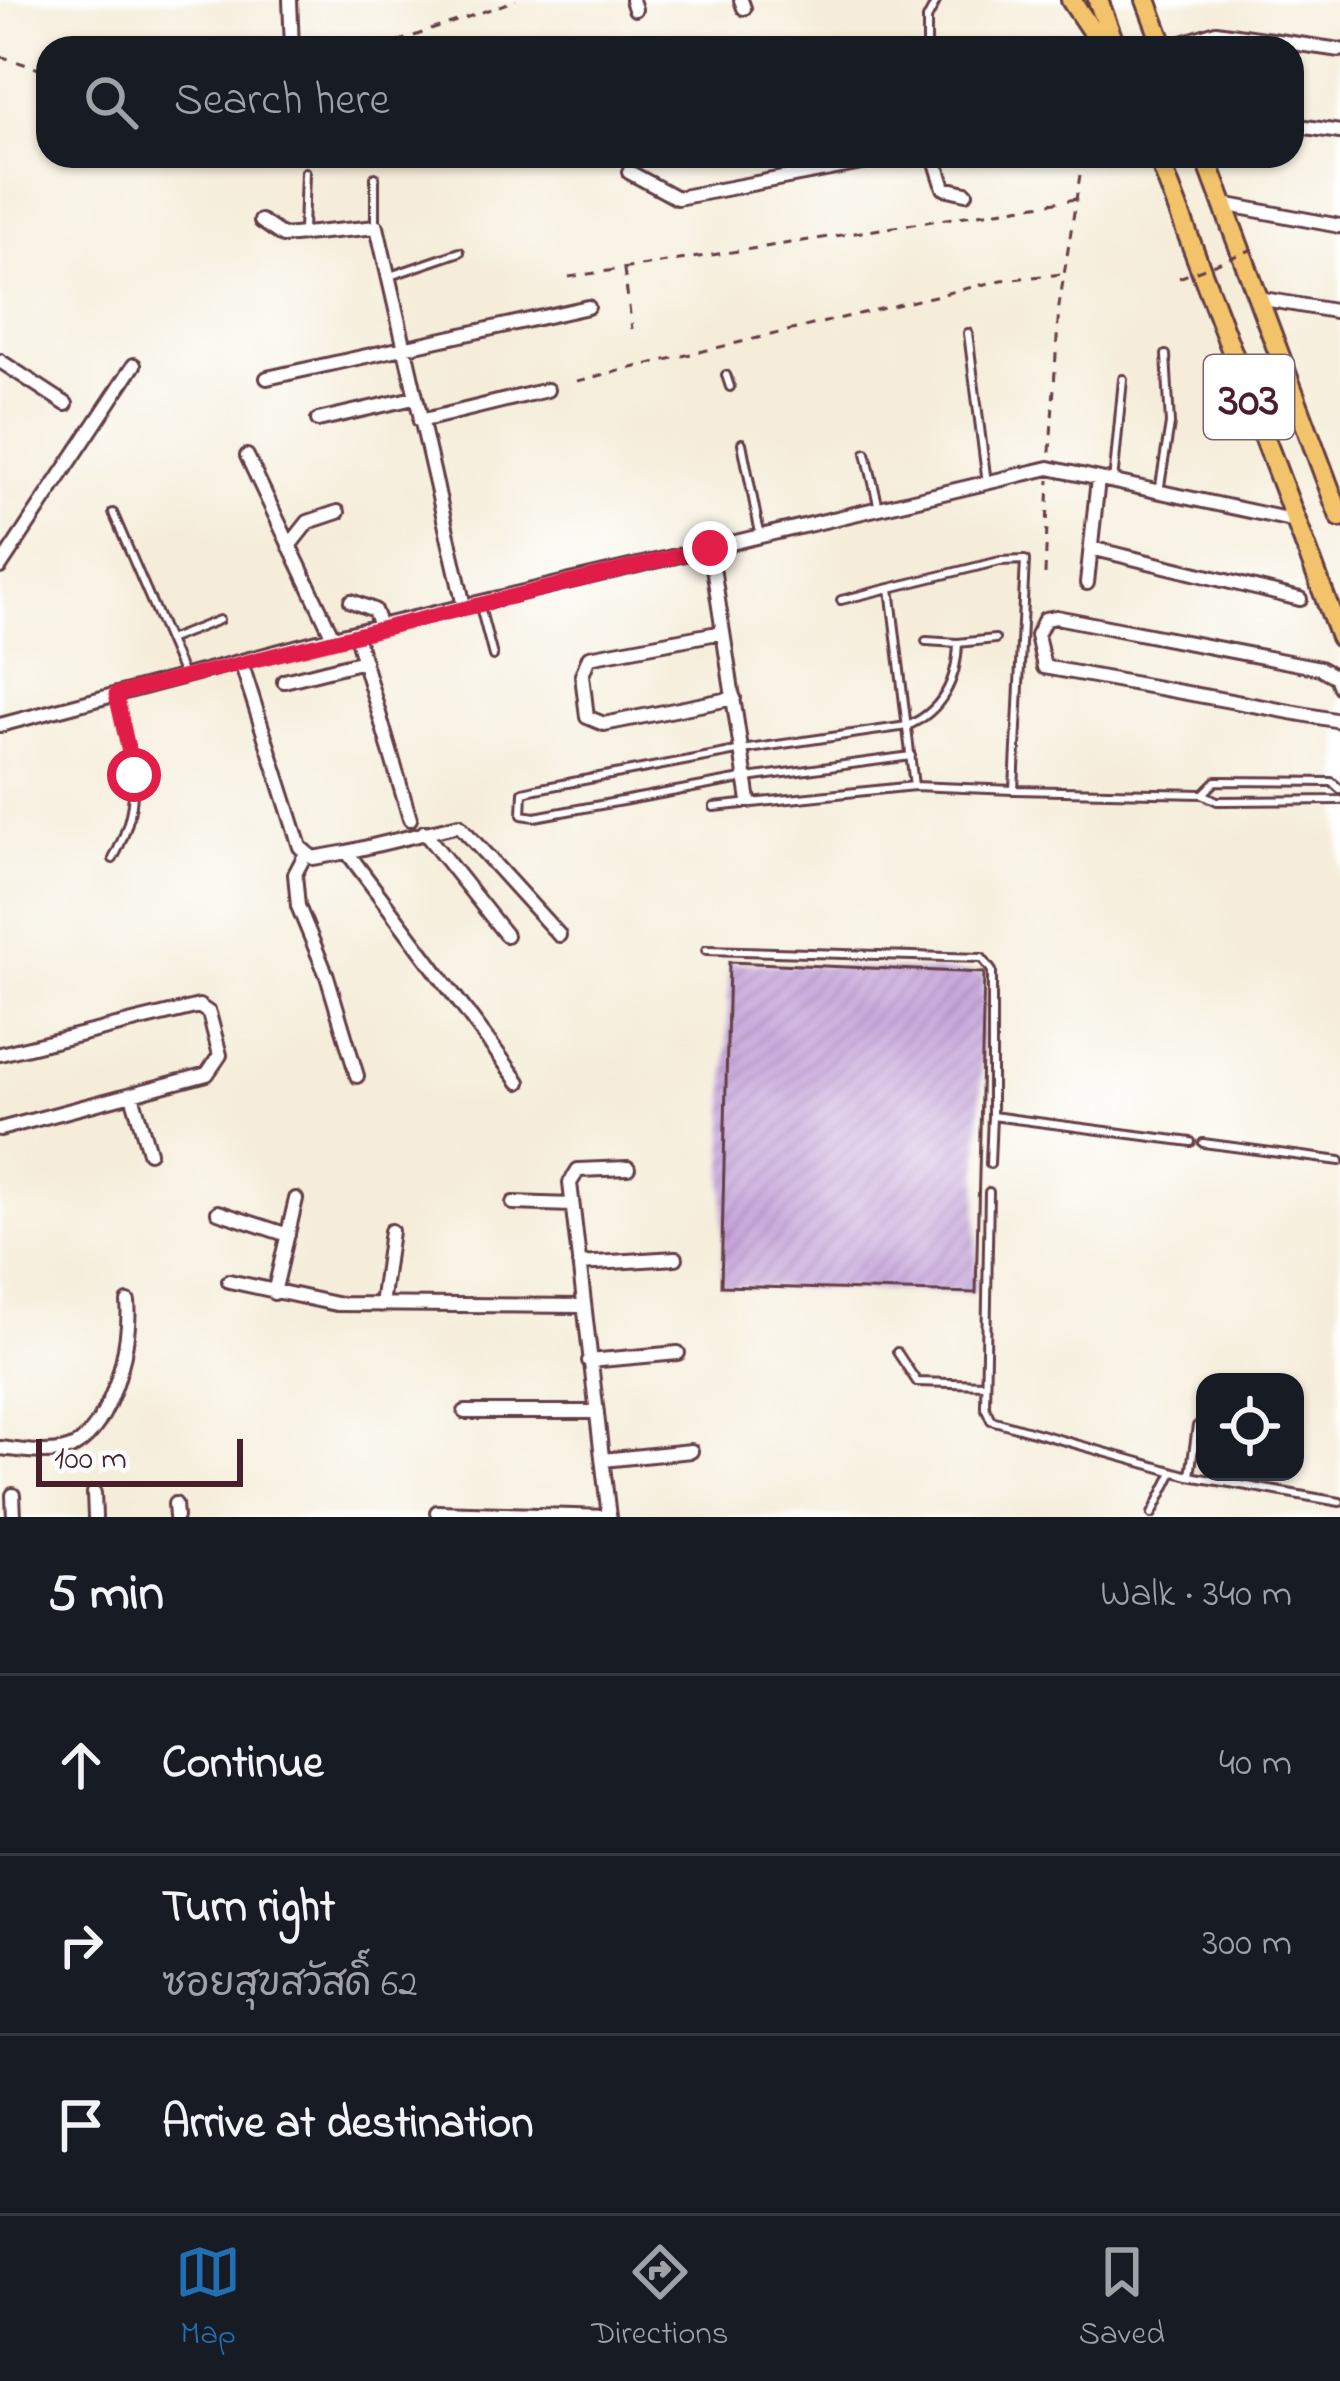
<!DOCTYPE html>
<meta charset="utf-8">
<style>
:root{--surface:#171b24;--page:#20242c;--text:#f1f3f6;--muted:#9ea1a6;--line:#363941;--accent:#1f6fb2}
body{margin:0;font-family:"Indie Flower","Playpen Sans Thai",sans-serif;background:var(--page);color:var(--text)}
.controls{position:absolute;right:36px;bottom:36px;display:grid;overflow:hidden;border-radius:24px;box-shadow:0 3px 9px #0004}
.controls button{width:108px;height:108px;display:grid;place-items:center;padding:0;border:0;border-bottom:3px solid var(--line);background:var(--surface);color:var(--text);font:60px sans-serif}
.scale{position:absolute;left:36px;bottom:30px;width:207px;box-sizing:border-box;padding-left:12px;border:6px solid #4a1f2b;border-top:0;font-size:33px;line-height:42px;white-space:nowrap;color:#4a1f2b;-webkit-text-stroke:9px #fff;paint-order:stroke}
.stop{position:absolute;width:36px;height:36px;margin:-27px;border:9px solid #e11d48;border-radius:50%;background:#fff}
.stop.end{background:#e11d48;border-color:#fff;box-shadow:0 3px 12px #0008}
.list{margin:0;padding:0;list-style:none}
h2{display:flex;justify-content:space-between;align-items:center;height:156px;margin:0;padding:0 48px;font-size:51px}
h2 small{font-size:39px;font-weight:400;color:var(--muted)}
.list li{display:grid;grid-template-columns:78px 1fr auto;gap:36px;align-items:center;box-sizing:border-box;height:180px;padding:0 48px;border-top:3px solid var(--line)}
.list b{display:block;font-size:45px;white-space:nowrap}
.list p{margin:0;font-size:39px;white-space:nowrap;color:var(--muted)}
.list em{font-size:39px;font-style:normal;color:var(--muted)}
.icon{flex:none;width:66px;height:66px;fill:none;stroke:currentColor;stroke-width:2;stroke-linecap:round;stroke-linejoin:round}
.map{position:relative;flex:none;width:1340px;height:1517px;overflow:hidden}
.search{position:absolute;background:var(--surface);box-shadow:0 3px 9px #0004;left:36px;right:36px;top:36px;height:132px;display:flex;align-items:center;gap:30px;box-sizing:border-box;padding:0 42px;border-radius:36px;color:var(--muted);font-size:45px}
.sheet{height:696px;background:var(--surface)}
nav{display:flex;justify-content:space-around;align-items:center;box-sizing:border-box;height:168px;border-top:3px solid var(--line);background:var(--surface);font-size:33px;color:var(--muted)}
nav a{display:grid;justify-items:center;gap:6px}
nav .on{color:var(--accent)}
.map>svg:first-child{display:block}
.building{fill:url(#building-hatch)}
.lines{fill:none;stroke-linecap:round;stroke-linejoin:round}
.lane-casing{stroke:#643e45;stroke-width:12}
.street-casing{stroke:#643e45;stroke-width:18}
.primary-casing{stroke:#643e45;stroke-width:24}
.path{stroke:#643e45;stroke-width:3;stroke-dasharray:9 9;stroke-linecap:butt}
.lane{stroke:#fff;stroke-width:6}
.street{stroke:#fff;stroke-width:12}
.primary{stroke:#f2c36a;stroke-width:18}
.path-bridge{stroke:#643e45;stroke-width:3;stroke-dasharray:9 9;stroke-linecap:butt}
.route{stroke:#e11d48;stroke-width:15}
.labels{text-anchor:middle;stroke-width:9;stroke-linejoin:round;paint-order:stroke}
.shield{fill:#fff;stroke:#80626b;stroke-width:3}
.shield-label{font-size:48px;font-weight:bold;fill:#4a1f2b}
</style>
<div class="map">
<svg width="1340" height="1517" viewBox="0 0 1340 1517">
<defs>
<pattern id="building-hatch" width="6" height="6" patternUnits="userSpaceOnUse" patternTransform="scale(3)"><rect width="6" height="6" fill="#c09bd7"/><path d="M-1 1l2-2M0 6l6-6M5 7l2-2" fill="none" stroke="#9e7eaf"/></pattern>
</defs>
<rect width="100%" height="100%" fill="#fff"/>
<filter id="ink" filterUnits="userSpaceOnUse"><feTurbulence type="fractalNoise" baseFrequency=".00833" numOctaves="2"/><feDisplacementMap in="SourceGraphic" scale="24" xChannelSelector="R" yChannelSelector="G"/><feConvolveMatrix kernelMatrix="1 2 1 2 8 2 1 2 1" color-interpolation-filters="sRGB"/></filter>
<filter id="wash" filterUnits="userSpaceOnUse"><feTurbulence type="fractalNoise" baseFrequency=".004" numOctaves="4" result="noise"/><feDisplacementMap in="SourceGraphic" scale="48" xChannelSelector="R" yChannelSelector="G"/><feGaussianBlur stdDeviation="2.7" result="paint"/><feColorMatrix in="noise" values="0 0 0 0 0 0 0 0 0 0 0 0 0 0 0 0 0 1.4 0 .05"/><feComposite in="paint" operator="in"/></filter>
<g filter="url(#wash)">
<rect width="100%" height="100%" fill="#f5edd9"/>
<g id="blocks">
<path class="building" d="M729,962L984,973L976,1293L721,1286Z"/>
</g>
</g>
<g filter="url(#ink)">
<use href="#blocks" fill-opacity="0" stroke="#643e45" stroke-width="3"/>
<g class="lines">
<defs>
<path id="lane" d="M927,48V19L937,0
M375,226V177
M303,231L305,172
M390,276L460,252
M968,333L987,483
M726,375L730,387
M742,443L760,534
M866,453L879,508
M1113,483L1123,379
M1159,492L1170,424L1166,355
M113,513L183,675
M890,588L914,786
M841,600L1000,561L1025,560L1014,790L1203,794L1217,801L1340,800
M479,603L493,656
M168,640L219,620
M958,643L995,639
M911,756L747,778L535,817L522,815L523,792L536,789L742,750L907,726C943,711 957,679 958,643L926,641
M1203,794L1216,781L1332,782L1340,789
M714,807L914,786L1014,790
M113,859C147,795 131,762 116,695
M706,950L982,958L992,971V1116L1191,1142
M1203,1143L1340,1161
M990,1164L992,1116
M989,1192L985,1407L991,1420L1189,1476L1340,1502
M897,1352L917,1382L985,1384
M1190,1476L1197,1426
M1152,1514L1173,1472"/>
<path id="street" d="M290,0L292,48
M632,0L635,9
M741,0L744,8
M1167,48L1216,32L1340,50
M1292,125L1340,132
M934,156L944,188L966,193
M629,172L677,198L899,156
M1223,204L1340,226
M261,221L283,236L377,227L464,606
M1258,298L1340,312
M0,361L66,404
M267,378L588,307
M318,420L414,398
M420,421L547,390
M247,456L333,637
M289,546L308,522L338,512
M710,548L749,801
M1091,548L1300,599
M0,567L134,365
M1087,583L1098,479
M351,601L374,610L380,626
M355,632L410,819
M723,632L589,657L582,675L587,717L604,724L734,698
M241,662L300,847L313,858L347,852L519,1082
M284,681L364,661
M1340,687L1336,677L1320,668L1056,617L1045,619L1037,635L1044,667L1340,721
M0,725L333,637L1049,468L1296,521
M424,832L506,935
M347,852L459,825L559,935
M305,855L295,874L298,906L327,976L357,1076
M0,1054L199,1006L209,1013L220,1055L207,1074L0,1129
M132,1095L149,1152
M513,1203L572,1205
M218,1212L288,1235
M579,1264L676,1258
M229,1281L336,1304L584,1306
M274,1293L296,1199
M381,1305L391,1231
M589,1361L678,1353
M465,1412H597
M0,1448C21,1450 55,1457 75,1446C112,1425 132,1342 128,1302
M603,1460L691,1451
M94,1493L95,1517
M13,1495L14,1517
M175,1504L176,1517
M437,1512L609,1517
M609,1517L570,1183L578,1170L628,1168"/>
<path id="primary" d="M1071,0L1103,48
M1098,0L1116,48
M1146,0L1164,48
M1158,156L1340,637
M1205,156L1340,517"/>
</defs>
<use href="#lane" class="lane-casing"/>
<use href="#street" class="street-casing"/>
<use href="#primary" class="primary-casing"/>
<path class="path" d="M380,48L516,0
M0,56L48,72
M624,270L632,329
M569,277L1076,199
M577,381L1002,280L1063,274
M1050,452L1059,306L1083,156
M1045,574L1049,480"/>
<use href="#lane" class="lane"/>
<use href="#street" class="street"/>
<use href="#primary" class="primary"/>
<path class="path-bridge" d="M1179,278L1253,249"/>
</g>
</g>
<g class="lines" filter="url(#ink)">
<path class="route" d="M134,775L116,694L710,548"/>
</g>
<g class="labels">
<rect class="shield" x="1204" y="355" width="90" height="84" rx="9"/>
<g class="shield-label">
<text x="1249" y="414">303</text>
</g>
</g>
</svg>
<div class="controls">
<button><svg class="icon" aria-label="locate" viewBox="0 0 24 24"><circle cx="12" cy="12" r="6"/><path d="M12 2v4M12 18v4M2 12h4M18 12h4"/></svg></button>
</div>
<div class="scale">100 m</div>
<div class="stop" style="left:134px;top:775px"></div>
<div class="stop end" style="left:710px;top:548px"></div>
<div class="search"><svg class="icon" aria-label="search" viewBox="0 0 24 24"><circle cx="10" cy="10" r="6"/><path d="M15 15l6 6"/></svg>Search here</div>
</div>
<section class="sheet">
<h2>5 min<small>Walk · 340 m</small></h2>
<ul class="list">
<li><svg class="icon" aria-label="ahead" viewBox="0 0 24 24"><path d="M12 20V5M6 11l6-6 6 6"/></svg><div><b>Continue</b></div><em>40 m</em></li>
<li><svg class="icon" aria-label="right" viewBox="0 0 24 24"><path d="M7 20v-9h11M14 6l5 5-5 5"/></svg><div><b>Turn right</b><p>ซอยสุขสวัสดิ์ 62</p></div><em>300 m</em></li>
<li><svg class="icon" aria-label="arrive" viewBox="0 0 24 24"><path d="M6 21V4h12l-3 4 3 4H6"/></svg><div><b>Arrive at destination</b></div></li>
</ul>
</section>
<nav>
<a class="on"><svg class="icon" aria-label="map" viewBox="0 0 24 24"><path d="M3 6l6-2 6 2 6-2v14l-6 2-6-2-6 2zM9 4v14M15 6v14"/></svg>Map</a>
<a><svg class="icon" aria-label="directions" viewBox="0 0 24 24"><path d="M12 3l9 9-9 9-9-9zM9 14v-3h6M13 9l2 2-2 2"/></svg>Directions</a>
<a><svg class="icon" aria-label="saved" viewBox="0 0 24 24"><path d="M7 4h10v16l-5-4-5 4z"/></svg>Saved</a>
</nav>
